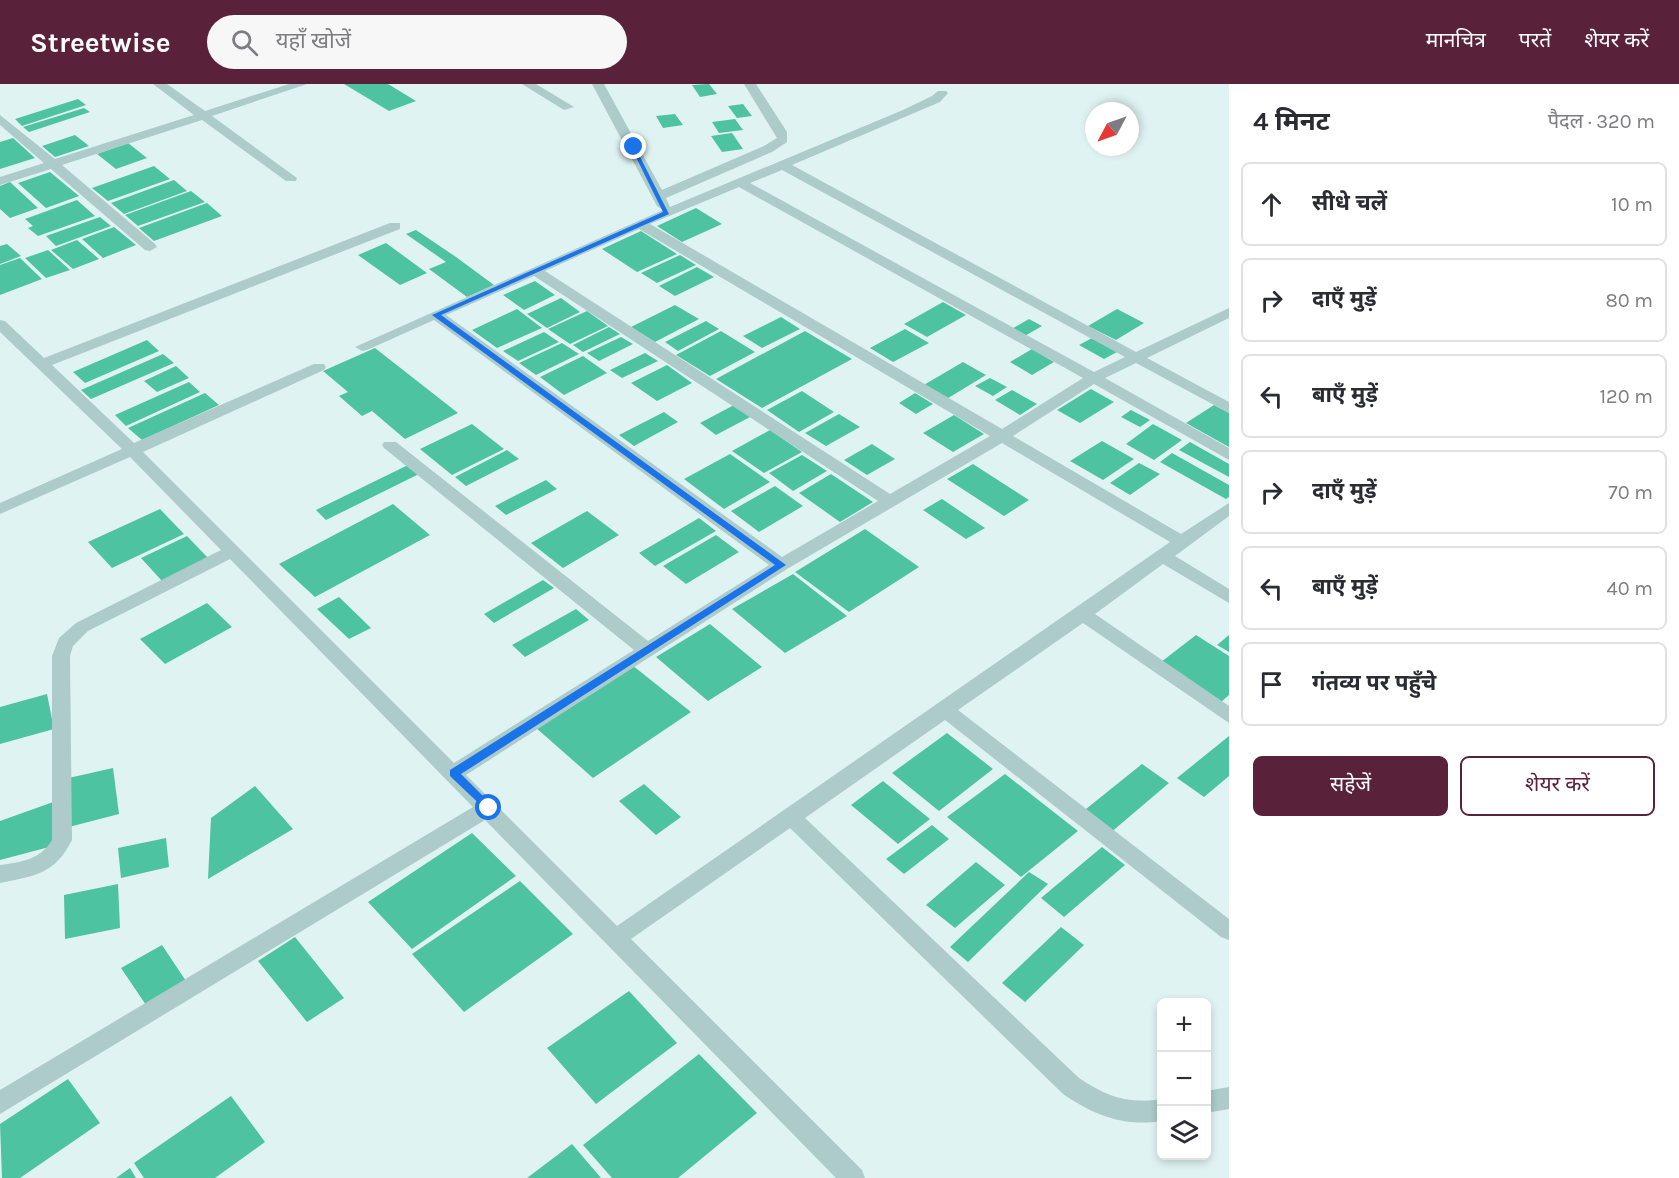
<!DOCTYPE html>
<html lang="hi">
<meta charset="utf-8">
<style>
:root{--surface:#fff;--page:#f7f7f7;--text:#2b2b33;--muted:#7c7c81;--line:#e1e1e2;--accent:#5a213b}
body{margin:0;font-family:Karla,"Noto Sans Devanagari",sans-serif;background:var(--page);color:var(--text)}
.controls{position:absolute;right:18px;bottom:18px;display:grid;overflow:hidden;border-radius:9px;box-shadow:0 3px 9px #0003}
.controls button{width:54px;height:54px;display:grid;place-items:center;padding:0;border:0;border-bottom:2px solid var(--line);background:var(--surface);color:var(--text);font:30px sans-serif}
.compass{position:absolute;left:1085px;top:18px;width:54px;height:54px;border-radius:50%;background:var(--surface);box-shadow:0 3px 9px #0003;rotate:229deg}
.stop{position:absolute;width:18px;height:18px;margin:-14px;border:4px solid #1a73e8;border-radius:50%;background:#fff}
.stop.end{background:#1a73e8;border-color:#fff;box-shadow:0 2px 6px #0008}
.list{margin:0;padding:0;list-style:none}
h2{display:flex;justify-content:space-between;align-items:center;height:78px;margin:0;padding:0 24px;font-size:26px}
h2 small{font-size:20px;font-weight:400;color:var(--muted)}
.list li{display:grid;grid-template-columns:39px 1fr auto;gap:18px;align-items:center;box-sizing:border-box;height:84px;margin:0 12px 12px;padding:0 12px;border:2px solid var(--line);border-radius:9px}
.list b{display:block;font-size:22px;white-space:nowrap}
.list em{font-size:20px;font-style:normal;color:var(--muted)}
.actions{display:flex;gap:12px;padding:18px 24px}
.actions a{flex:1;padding:14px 0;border:2px solid var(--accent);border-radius:9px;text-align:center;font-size:21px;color:var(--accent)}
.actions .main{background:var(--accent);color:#fff}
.icon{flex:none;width:33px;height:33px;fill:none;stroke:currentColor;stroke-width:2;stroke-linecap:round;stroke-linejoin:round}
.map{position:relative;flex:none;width:1229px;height:1094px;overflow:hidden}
header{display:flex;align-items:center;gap:36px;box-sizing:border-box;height:84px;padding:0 30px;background:var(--accent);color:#fff}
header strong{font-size:28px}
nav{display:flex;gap:33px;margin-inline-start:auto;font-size:21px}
.search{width:420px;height:54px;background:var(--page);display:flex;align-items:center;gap:15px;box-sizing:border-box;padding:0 21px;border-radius:33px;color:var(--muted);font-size:22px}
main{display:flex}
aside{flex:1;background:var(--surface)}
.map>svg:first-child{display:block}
.building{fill:#4ec3a1}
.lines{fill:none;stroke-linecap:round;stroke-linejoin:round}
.street{fill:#accbc9;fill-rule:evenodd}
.route{fill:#1a73e8}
</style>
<header>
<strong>Streetwise</strong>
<div class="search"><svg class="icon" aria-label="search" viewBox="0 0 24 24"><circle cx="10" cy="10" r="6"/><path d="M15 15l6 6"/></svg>यहाँ खोजें</div>
<nav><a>मानचित्र</a><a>परतें</a><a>शेयर करें</a></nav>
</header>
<main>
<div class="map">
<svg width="1229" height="1094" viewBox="0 0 1229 1094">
<rect width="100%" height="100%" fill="#e0f3f3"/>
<path class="building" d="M344,0H388L416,17L389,27Z
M709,0L717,10L700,13L692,1Z
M78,15L86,21L22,42L15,35Z
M743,20L752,32L737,34L728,22Z
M84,24L90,28L29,48L23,43Z
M675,30L683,41L663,44L656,32Z
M735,35L743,46L719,49L712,38Z
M732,49L743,65L722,68L711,52Z
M75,51L89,62L55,73L42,62Z
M13,54L35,74L0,85V58Z
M128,59L147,74L116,85L97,70Z
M154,82L170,95L108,117L92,104Z
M50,88L79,112L46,124L18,99Z
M174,96L187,107L124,130L111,119Z
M10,98L38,124L10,134L0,125V102Z
M191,107L205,118L138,142L125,131Z
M77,116L95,132L38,152L28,144L33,142L25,135Z
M207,119L222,132L154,157L139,144Z
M696,124L722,140L682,158L657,142Z
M100,133L111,142L56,162L46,152Z
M114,143L136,161L103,174L82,155Z
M416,146L456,173L494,201L467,213L429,185L446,178L406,150Z
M641,147L677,170L637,188L602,165Z
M77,156L99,175L73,185L51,166Z
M386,159L427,189L400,201L358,171Z
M7,160L21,172L0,180V162Z
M48,166L70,186L46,194L25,174Z
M680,171L696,181L657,199L641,189Z
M20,174L42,195L0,211V181Z
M697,183L714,193L675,212L659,202Z
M535,197L555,211L524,226L503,211Z
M561,214L580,228L547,244L527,230Z
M943,218L966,231L927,253L904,240Z
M675,221L699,235L655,258L631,243Z
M517,225L542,244L497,264L472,246Z
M1117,225L1144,239L1116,256L1088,242Z
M587,227L608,242L570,260L548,245Z
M781,233L800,245L762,264L743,252Z
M1029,235L1042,242L1023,253L1010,246Z
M706,237L719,245L678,267L665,258Z
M609,243L620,250L583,268L573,261Z
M905,245L929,259L893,278L870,264Z
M721,247L755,268L710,292L676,271Z
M805,247L852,275L762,324L716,295Z
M544,248L559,258L518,277L503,267Z
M621,253L633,260L599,277L587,269Z
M1092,254L1117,268L1104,275L1079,261Z
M147,256L159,267L85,299L73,288Z
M562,259L579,270L536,291L519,279Z
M375,264L458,329L405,355L372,327L362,332L339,312L348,308L323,287Z
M1032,265L1054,278L1032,291L1010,278Z
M645,269L658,277L622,294L610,286Z
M163,270L174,279L91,315L81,306Z
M583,272L607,289L564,311L540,293Z
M963,278L986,291L945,316L922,302Z
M667,281L692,299L657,317L631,299Z
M176,282L189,294L157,308L144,297Z
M990,294L1007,303L993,312L975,302Z
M189,298L200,308L126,342L115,331Z
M1091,305L1114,318L1080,339L1057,326Z
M1012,306L1037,320L1020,331L995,316Z
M802,307L834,328L799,348L767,326Z
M205,309L219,321L142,356L128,344Z
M915,309L933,320L916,330L899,319Z
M734,321L750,333L716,351L700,339Z
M1214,321L1229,329V363L1186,339Z
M1131,326L1150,336L1140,343L1121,333Z
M664,328L678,338L634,362L619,351Z
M839,330L860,343L826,362L805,349Z
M954,331L984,350L953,368L923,349Z
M472,340L504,365L452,391L420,365Z
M1153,340L1182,356L1154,376L1126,360Z
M770,346L802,368L764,389L732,367Z
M1102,357L1134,375L1103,396L1070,377Z
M1190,358L1229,380V393L1179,366Z
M872,360L895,375L867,391L844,376Z
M507,366L519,375L466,402L455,393Z
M1172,369L1229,401V413L1226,415L1160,378Z
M730,370L770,398L724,425L684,395Z
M802,371L827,387L793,407L769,389Z
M1139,379L1160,390L1130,411L1110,399Z
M973,380L1029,416L1004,432L947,395Z
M408,381L419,390L326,436L316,426Z
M831,390L873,418L840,438L799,409Z
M546,396L557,405L506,431L495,422Z
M775,402L803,422L759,448L731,427Z
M942,415L985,444L966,455L923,426Z
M393,420L430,451L315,513L279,480Z
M160,425L184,450L112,484L88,458Z
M587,427L619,451L563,484L531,459Z
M699,434L716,447L655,482L639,469Z
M865,445L919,483L849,528L795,488Z
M716,451L739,468L686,500L663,482Z
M187,452L208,474L162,497L141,474Z
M793,490L847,532L785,569L732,525Z
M543,496L554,504L494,539L484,530Z
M339,513L371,544L349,555L317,525Z
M207,519L232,543L165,580L140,555Z
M576,525L589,536L525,573L512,561Z
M710,540L762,583L708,617L656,573Z
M1196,551L1229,572V611L1221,618L1161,578Z
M1229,551V568L1217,561Z
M632,581L691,628L593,694L535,643Z
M47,610L54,645L0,660V623Z
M947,649L993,685L939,727L892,689Z
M1229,652V692L1204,713L1177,694Z
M1142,680L1169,699L1109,750L1081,729Z
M113,684L119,730L69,743L64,695Z
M1005,690L1078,747L1021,793L947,733Z
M883,697L930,735L898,760L851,721Z
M644,700L681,733L656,751L619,717Z
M255,702L293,745L208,795L211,734Z
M56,717L53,762L0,776V737Z
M932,741L949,755L904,790L886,775Z
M472,749L516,792L412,865L368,818Z
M166,754L169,783L121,794L118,764Z
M1102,763L1125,781L1064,833L1041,814Z
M976,778L1005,801L955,844L926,821Z
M1029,788L1048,800L968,878L950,863Z
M520,797L573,850L464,928L412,870Z
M118,800L120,844L65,855L64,811Z
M1061,843L1084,861L1025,918L1002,899Z
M295,853L344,914L307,938L258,877Z
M162,861L186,897L146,921L121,884Z
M629,907L677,959L596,1020L547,964Z
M699,970L757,1029L678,1094H612L583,1061Z
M68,995L100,1039L20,1094H2L0,1040Z
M231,1012L265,1058L215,1094H144L134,1079Z
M572,1060L601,1094H527Z
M130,1084L136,1094H116Z"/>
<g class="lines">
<path class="street" d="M153,0H167L205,27L289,0H307L212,32L297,94L296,97H286L202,36L62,81L155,160L157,163L150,167L145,166L51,85L0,101V93L44,79L0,41V31L55,75L194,31Z
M522,0H536L574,23L564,26Z
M592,0H604L662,106L764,62L777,54L744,0H756L787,48V58L772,68L666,114L670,123L903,26L932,12L938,7H946L948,9L940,18L792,81L1136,268L1229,224V234L1147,274L1229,318V329L1136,279L1105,294L1229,364V376L1094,300L1013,352L1181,450L1229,419V432L1175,472L1229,505V519L1163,480L1095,530L1229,622V639L1083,539L958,626L1229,835V856L1221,853L945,636L805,734L1079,994C1107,1013 1128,1020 1162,1015V1037C1123,1043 1094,1031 1063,1010L790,744L631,855L862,1086L865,1094H836L485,736L0,1030V1006L473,723L230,475L88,547L73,562L70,572L72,756C55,790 35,792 0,799V781C21,778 40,776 52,756V572L59,554L76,539L221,466L130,373L0,430V419L122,365L0,248V236L5,237L44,274L390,139H400V145L52,281L134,359L314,280H324L326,283L324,286L143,368L454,679L634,566L384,364L382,361L384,358H396L648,557L769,481L434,236L367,266L362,267L355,263L663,126L657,122ZM782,86L1125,273L1094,288L750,99ZM739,103L1083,294L1002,345L650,140ZM639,145L990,352L890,410L545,187ZM534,192L878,417L782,473L446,231ZM1002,359L1170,458L617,842L466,691L787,485Z
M1229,1003V1025L1206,1029V1007Z"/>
</g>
<path class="route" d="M634,61L669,130L441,231L786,481L461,690L492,721L494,724L489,729L450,692V686L775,481L432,231L663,128L631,63Z"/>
</svg>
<div class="controls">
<button>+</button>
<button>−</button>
<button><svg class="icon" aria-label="layers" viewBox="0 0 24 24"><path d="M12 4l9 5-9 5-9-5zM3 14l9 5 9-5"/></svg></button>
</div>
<svg class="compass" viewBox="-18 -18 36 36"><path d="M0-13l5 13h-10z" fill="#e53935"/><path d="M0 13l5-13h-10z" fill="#7c7c81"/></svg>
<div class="stop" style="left:489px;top:724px"></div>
<div class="stop end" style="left:634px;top:63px"></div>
</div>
<aside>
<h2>4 मिनट<small>पैदल · 320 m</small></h2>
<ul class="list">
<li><svg class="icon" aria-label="ahead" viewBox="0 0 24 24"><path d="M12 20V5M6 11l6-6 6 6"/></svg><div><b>सीधे चलें</b></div><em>10 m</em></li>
<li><svg class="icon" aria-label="right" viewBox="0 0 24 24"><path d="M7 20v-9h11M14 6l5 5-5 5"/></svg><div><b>दाएँ मुड़ें</b></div><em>80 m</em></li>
<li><svg class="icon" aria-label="left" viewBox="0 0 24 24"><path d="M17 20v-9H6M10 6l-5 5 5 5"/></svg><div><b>बाएँ मुड़ें</b></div><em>120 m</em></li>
<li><svg class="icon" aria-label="right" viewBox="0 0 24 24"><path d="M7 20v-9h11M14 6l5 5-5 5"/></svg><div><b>दाएँ मुड़ें</b></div><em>70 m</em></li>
<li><svg class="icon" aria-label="left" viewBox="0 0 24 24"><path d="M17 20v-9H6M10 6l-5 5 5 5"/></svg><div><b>बाएँ मुड़ें</b></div><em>40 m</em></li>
<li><svg class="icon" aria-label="arrive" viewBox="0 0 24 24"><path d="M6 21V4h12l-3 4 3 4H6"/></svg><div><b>गंतव्य पर पहुँचे</b></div></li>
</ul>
<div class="actions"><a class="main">सहेजें</a><a>शेयर करें</a></div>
</aside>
</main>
